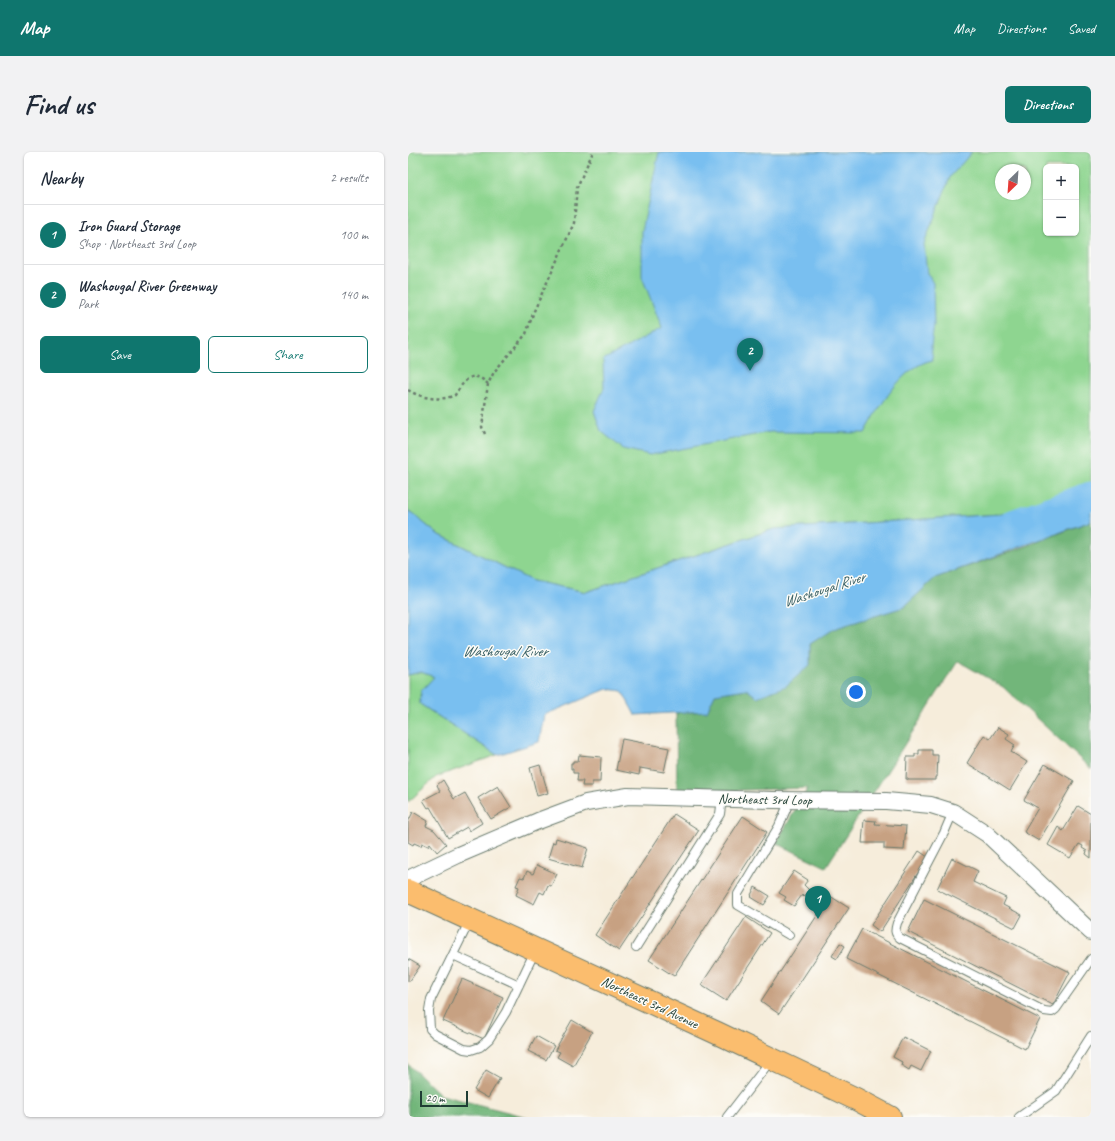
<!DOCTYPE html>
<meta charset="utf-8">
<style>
:root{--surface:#fff;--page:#f2f2f3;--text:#1f2937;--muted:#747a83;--line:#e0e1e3;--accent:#0f766e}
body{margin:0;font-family:Caveat,sans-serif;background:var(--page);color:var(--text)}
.controls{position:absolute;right:12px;top:12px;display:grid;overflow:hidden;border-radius:6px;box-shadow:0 1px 3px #0004}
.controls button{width:36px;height:36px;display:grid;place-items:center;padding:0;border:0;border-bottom:1px solid var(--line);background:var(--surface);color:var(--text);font:20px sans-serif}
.compass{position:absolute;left:587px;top:12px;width:36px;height:36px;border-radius:50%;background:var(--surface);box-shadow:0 1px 3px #0004;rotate:205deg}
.scale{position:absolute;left:12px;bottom:10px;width:48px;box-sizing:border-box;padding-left:4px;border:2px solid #1f3d34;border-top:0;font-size:11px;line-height:14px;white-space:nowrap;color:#1f3d34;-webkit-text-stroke:3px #fdfcf7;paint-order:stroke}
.you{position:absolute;left:448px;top:540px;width:14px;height:14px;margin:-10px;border:3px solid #fff;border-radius:50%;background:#1a73e8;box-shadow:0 0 0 6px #1a73e833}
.badge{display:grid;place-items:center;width:26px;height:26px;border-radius:50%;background:var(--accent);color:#fff;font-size:13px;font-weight:700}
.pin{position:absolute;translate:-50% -33px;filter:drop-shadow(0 1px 2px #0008)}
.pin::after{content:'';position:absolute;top:21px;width:14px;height:12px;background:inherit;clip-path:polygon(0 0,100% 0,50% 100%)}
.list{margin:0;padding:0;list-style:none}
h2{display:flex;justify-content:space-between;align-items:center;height:52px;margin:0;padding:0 16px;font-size:17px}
h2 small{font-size:13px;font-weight:400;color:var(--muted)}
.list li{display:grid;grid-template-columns:26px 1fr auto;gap:12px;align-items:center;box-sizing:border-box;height:60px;padding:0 16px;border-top:1px solid var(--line)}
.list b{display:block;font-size:15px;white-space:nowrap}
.list p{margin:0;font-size:13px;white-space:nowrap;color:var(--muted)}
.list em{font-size:13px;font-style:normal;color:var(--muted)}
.actions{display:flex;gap:8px;padding:12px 16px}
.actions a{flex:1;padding:9px 0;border:1px solid var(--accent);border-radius:6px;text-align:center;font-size:14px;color:var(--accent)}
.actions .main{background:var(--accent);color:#fff}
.map{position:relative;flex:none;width:683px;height:965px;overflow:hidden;border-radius:6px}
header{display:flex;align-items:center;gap:24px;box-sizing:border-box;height:56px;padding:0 20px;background:var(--accent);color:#fff}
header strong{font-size:19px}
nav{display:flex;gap:22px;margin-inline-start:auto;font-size:14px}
.intro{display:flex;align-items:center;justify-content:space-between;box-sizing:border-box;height:96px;padding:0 24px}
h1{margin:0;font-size:28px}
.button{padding:10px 18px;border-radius:6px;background:var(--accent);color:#fff;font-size:14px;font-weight:700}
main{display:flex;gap:24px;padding:0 24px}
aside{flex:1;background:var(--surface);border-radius:6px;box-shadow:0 1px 3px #0004}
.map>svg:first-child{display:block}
.green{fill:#8ed590;stroke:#568962;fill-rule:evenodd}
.forest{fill:#72b67a;stroke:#487a57}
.water{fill:#79bff0;stroke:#4c7e92}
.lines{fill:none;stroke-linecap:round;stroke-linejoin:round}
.river{stroke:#79bff0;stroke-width:29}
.building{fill:#c7a182}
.service-casing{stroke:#6a7b6e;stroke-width:10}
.minor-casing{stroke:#6a7b6e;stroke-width:18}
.primary-casing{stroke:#6a7b6e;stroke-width:24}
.path{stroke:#6a7b6e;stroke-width:2.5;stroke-dasharray:3 3;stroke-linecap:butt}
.service{stroke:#fff;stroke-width:8}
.minor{stroke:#fff;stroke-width:16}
.primary{stroke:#fbbd6e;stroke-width:22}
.labels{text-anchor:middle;stroke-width:3;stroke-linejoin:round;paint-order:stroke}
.street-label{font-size:14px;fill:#1f3d34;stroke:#fdfcf7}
.water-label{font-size:15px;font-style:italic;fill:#365e63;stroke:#fdfcf7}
</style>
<header>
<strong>Map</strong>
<nav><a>Map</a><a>Directions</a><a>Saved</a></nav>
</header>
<div class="intro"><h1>Find us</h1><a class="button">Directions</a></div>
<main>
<aside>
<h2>Nearby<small>2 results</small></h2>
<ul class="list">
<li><span class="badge">1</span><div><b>Iron Guard Storage</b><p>Shop · Northeast 3rd Loop</p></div><em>100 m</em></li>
<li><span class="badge">2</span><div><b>Washougal River Greenway</b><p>Park</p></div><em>140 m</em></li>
</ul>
<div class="actions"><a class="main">Save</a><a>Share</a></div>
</aside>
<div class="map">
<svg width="683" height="965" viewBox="0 0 683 965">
<rect width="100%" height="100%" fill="#fdfcf7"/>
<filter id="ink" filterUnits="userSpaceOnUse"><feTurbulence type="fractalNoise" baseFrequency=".025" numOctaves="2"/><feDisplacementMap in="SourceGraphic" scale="8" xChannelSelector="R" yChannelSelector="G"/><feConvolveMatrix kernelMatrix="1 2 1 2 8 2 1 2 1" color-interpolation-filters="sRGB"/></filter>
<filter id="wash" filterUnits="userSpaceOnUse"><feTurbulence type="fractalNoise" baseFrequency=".012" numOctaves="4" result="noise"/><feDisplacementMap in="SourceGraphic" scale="16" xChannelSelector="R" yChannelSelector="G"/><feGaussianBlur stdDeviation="0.9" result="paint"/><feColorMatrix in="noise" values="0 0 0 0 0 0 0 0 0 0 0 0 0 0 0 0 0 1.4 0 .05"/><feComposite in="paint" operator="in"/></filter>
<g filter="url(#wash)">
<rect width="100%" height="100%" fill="#f6eddb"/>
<path class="green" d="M0,0H683V356L366,377L178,440L124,429L28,381L0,358ZM638,15H668V81H638ZM593,18H617V42H593Z
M13,520L27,525L13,539L12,552L89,603L28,625L0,650V523Z"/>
<path class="forest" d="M683,369V617L595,535L550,509L418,715L368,691L400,636L269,640L268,561L299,559L307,542L338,537L402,513V492L425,477L496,455L527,426L619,394Z
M0,912L33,943L119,965H0Z"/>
<path class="water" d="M251,0H564L542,25L516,92L519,121L525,131L526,173L523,195L525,208C493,214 472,255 457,281L362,280L242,303L215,297L193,279L186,259L196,236L195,208L254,176L234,125V79Z
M683,356V369L527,426L496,455L425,477L402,492V513L378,534L349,545L338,537L307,542L299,559L227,563L214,539L199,537L136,563L131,590L89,603L12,552L13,539L26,525L13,520L0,523V358L28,381L124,429L178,440L366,377Z"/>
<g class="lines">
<path class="river" d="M605,372L683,344"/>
</g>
<g id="blocks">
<path class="building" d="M590,575L601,582L598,587L607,593L603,600L619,610L602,638L559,611L576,583L582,587Z
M214,587L261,596L256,620L232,616L231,623L208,618Z
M511,598H524V603H530L529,625H527V628H500V627H498L499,605H507V602H511Z
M171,603L193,605L192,630H184V634H174L175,629H169L170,621H165V617H163V611H165V609H170Z
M637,612L666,629L631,689L616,680L630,656L616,648Z
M132,613L140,641L129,644L122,616Z
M35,628L46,647L57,641L74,671L61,679L59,675L40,686L22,655L20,656L15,648L32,639L29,633Z
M90,634L103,655L83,667L70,646Z
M670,654L683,662V706L678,702L679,699L674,696L675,694L671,692L662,706L640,693L650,675L655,679Z
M5,660L20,669L18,674L26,678L38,692L29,700L22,691L20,694L14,691L13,694L6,691L5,693L0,690V670Z
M266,662L291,678L211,799L187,783Z
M335,664L359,680L266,824L241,808Z
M456,668L468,669L467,672L498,674L496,698L476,697V691H454Z
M148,686L180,696L174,716L140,706L145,690L147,691Z
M511,699L520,705L472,780L463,773Z
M544,706L570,719L565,730L598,746L595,753L614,763L607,776L529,737Z
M129,713L149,722L143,734L140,733L136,742L132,740L126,752L108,743L111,735L108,734L112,725L116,726L119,719L125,722Z
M386,719L400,728L396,733L401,738L396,745L394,743L386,754L376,748L378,745L371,741Z
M347,735L362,744L356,753L343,745L344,744L343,743Z
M422,744L441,756L371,862L353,849Z
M516,747L662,820L645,853L500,780Z
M338,765L362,781L318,849L293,833Z
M454,777L632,867L617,897L438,807Z
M432,791L437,794L429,807L424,804Z
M0,807L12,814L1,830L0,829Z
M54,827L95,845L76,887L35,869Z
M164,868L184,880L165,914L149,905L152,900L147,898Z
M128,884L146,894L138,908L120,899Z
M495,885L523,899L513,919L503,914L501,918L493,913L494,910L485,905Z
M78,918L92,926L80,946L66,938Z"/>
</g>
</g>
<g filter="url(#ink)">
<use href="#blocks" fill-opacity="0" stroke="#6a7b6e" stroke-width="1"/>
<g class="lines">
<defs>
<path id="service" d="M545,660L536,681L489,771C487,778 486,781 492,786L636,859L644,860L648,857L683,807
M62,768L23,847L21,859L22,877L27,882L56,897L63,898L72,895L81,887L98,860L127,799
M381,783L330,753V742L371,674L382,648
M228,795L312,662L314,646
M45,803L111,833
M319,965L363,908
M611,965L648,939L683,884"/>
<path id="minor" d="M0,727L50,703L130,669L178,651L220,644L365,648L478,649L523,653L545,660L579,682L683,780"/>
<path id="primary" d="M0,739L309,881L448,947L482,965"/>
</defs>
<use href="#service" class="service-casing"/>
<use href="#minor" class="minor-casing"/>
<use href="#primary" class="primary-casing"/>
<path class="path" d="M0,238C13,246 32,250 47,243C56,229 64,216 80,232
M77,282L74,275L80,232L86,220L118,182L126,159L166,71L169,35L185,0"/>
<use href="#service" class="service"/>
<use href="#minor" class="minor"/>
<use href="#primary" class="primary"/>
</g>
</g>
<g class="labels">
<g class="street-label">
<text transform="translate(357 647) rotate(1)" y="5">Northeast 3rd Loop</text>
<text transform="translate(242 850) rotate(25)" y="5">Northeast 3rd Avenue</text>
</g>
<g class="water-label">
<text transform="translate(416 437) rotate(-18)" y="5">Washougal River</text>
<text x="97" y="504">Washougal River</text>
</g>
</g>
</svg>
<div class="controls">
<button>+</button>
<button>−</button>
</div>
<svg class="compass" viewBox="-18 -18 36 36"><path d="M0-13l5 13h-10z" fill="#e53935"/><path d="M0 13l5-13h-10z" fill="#747a83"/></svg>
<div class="scale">20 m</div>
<div class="you"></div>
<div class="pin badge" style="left:410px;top:767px">1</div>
<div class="pin badge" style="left:342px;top:219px">2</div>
</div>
</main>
